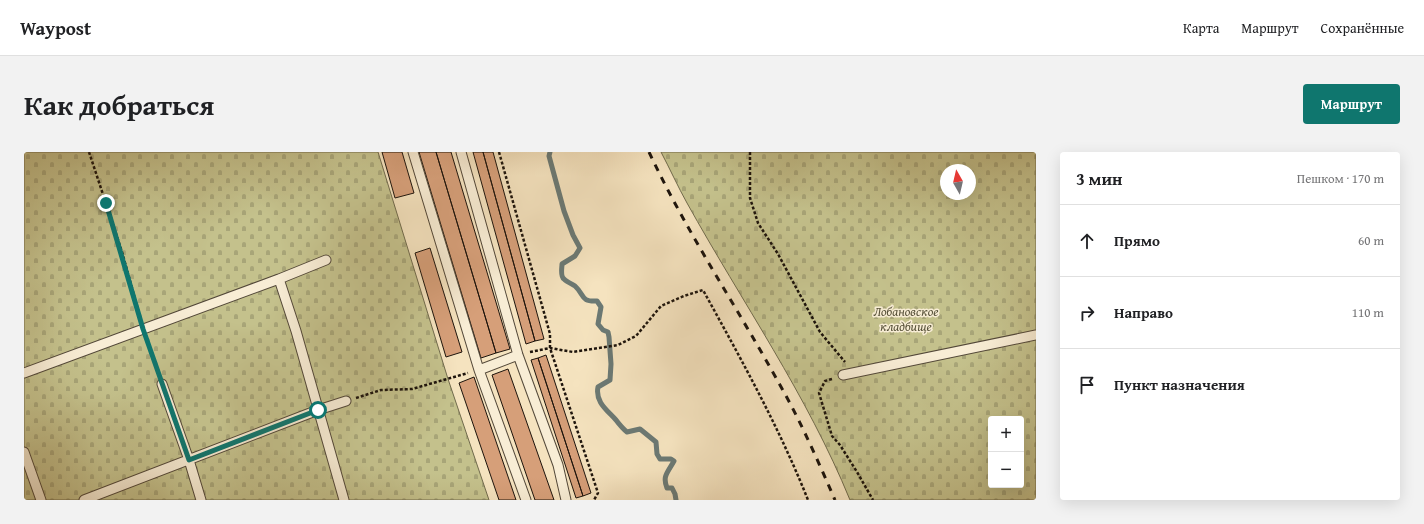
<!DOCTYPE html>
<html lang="ru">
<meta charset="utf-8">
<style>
:root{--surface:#fff;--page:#f2f2f2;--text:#202124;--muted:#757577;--line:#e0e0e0;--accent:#0f766e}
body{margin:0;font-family:"Gentium Book Plus",serif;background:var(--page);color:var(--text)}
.controls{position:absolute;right:12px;bottom:12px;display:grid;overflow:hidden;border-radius:4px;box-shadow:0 4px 16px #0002}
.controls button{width:36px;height:36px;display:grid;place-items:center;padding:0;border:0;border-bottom:1px solid var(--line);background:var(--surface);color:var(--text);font:20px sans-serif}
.compass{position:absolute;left:916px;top:12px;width:36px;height:36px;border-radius:50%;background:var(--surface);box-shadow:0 4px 16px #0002;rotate:352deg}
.stop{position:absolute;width:12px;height:12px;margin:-9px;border:3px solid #0f766e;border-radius:50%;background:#fff}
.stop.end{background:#0f766e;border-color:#fff;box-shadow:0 1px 4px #0008}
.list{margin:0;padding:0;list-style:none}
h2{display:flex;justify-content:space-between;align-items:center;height:52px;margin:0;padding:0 16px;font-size:17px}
h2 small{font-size:13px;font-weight:400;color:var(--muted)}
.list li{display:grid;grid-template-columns:26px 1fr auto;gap:12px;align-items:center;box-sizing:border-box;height:72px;padding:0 16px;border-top:1px solid var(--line)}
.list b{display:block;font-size:15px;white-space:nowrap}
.list em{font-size:13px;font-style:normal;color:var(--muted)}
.icon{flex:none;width:22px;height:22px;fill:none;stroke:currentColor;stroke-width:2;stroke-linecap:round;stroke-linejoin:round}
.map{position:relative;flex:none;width:1012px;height:348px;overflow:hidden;border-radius:4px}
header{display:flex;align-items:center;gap:24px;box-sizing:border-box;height:56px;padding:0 20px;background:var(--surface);border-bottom:1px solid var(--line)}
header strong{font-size:19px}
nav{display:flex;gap:22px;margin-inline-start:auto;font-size:14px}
.intro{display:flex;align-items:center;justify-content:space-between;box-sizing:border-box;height:96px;padding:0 24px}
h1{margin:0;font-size:28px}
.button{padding:10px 18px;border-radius:4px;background:var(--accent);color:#fff;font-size:14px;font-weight:700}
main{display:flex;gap:24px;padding:0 24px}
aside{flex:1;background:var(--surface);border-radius:4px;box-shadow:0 4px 16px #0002}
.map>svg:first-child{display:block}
.cemetery{fill:url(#cemetery-stones);stroke:#706a4c;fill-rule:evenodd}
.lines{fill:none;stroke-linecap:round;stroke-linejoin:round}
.stream{stroke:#6b7974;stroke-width:5}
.building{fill:#d69f79;stroke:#1d140c}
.service-casing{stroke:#534839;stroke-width:11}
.path{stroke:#1d140c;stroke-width:2.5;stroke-dasharray:3 2;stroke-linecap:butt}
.service{stroke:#f8edd5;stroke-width:9}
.rail{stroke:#1d140c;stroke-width:3;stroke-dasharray:7 7;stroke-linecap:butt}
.route{stroke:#0f766e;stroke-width:5}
.labels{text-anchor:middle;stroke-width:3;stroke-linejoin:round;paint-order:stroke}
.park-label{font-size:13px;font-style:italic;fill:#575139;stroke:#f8edd5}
</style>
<header>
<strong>Waypost</strong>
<nav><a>Карта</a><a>Маршрут</a><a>Сохранённые</a></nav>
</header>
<div class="intro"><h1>Как добраться</h1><a class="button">Маршрут</a></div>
<main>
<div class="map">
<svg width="1012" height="348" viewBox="0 0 1012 348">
<defs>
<pattern id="cemetery-stones" width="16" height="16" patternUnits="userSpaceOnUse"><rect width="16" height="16" fill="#c4c18c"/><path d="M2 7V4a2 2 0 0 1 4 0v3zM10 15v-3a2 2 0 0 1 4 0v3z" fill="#a8a578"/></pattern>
</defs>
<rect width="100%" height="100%" fill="#f5e3bf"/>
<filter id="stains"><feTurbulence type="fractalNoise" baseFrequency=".005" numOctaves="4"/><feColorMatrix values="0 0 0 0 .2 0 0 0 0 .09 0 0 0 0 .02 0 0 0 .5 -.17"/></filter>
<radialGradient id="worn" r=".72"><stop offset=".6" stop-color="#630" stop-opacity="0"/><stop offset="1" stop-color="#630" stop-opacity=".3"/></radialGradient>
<path class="cemetery" d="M0,0H354L424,227L465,348H0Z
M637,0H1012V348H826C783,243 718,150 663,51C654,35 646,17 637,0ZM922,18H946V42H922ZM967,267H997V333H967Z"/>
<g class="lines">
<path class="stream" d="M526,0L525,4L540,59L549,83L556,96L551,104L538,112C538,116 536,124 540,127C543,130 548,132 551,134C561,143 556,150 573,149L577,155L574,172L579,178L584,180L585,185L587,212L586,228L574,235C571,250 583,258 592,268C595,272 598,276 603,280L616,277L632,290L633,302L636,307H647L650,309C644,320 638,324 643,336H648L651,342L652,348"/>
</g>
<path class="building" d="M358,0H378L390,41L371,46Z
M395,0H412L472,201L457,206Z
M412,0H427L486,197L472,201Z
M449,0H459L511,189L502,192Z
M459,0H469L520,187L511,189Z
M406,96L438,200L422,205L391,101Z
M522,203L567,341L559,344L514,206Z
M514,206L559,344L552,346L507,208Z
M484,217L530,348H511L468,223Z
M450,225L492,348H475L435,231Z"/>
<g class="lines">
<defs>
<path id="service" d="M389,0L455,218L502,348
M437,0L494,203L534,313L542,348
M255,127L272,179L320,348
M455,218L494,203
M0,221L255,127L302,108
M819,223L1012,183
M138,232L165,308L177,348
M0,300L17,348
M60,348L294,258L322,249"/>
</defs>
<use href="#service" class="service-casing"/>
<path class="path" d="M65,0L98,100L116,165
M475,0L526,182V196L574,341L570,348
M726,0V46L734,71L754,102L796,180L821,210
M123,187L135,222
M506,200L526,196L549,200L594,193L612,184L637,154L660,144L679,138C717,207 755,275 784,348
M808,227L801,229L795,241L808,284L816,293L833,320L849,348
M332,246L357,238L388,237L444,221"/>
<use href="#service" class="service"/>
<path class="rail" d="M625,0C663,81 713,155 756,233C777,270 794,309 811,348"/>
</g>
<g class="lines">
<path class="route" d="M82,51L119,177L165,308L294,258"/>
</g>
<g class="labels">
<g class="park-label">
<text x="882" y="164">Лобановское<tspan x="882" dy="15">кладбище</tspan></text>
</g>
</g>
<rect width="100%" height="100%" filter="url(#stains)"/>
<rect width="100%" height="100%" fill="url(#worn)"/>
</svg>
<div class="controls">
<button>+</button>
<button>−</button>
</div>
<svg class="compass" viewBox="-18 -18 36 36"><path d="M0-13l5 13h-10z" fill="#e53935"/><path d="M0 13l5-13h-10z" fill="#757577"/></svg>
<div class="stop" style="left:294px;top:258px"></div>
<div class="stop end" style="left:82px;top:51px"></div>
</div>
<aside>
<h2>3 мин<small>Пешком · 170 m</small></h2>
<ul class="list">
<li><svg class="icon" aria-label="ahead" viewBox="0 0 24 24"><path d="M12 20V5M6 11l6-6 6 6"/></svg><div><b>Прямо</b></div><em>60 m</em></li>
<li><svg class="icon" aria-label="right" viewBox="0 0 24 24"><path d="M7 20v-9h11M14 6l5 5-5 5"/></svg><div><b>Направо</b></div><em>110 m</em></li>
<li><svg class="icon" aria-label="arrive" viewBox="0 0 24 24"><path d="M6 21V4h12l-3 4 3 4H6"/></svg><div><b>Пункт назначения</b></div></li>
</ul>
</aside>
</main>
